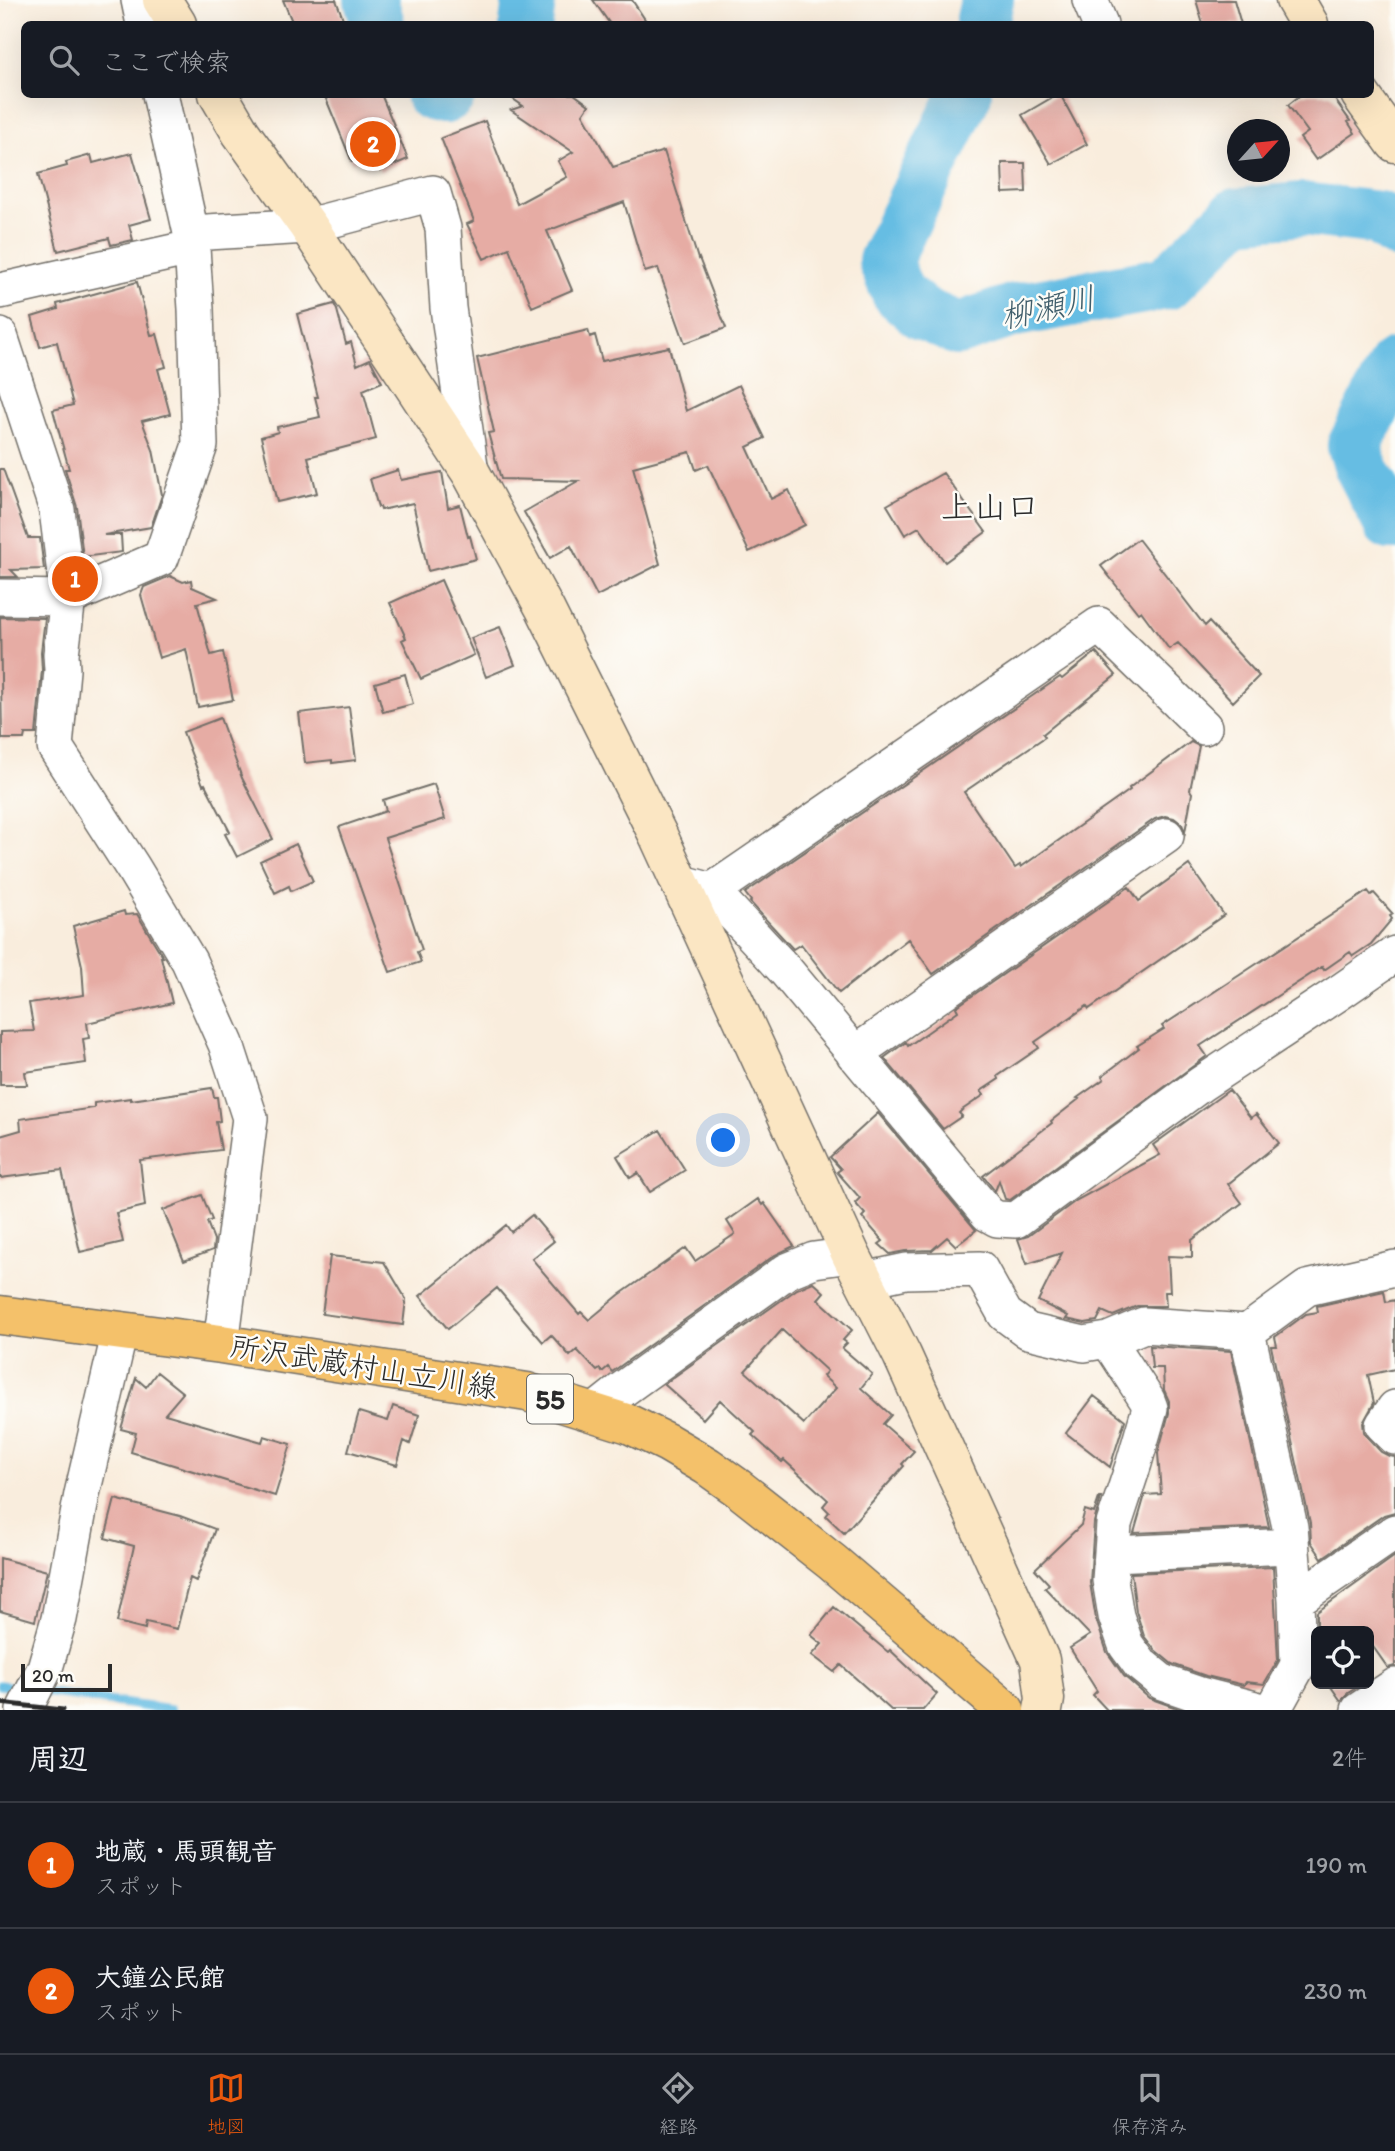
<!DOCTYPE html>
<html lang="ja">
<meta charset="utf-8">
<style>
:root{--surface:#171b24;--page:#20242c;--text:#f1f3f6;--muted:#9ea1a6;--line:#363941;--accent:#ea580c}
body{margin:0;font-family:Itim,"Klee One",sans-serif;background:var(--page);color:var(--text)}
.controls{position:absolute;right:21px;bottom:21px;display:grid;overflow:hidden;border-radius:10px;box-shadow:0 7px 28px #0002}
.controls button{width:63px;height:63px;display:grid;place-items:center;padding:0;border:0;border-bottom:2px solid var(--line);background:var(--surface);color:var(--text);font:35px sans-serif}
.compass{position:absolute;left:1227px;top:119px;width:63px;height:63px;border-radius:50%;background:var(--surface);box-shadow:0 7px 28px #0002;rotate:63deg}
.scale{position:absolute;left:21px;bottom:18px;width:91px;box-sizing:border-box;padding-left:7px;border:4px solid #2b2b2b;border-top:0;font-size:19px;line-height:24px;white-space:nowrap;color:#2b2b2b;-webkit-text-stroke:5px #fdfcf7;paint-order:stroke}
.you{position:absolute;left:724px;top:1141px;width:24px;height:24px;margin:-18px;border:5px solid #fff;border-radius:50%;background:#1a73e8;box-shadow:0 0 0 10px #1a73e833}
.badge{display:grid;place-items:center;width:46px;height:46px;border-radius:50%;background:var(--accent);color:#fff;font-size:23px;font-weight:700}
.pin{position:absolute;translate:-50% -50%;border:4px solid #fff;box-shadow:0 2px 7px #0006}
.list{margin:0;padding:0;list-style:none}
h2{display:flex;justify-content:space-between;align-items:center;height:91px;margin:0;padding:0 28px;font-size:30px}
h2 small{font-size:23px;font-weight:400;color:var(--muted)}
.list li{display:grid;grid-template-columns:46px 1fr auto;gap:21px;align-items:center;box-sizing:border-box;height:126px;padding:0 28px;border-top:2px solid var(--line)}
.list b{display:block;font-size:26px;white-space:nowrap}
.list p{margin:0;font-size:23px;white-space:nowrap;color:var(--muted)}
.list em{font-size:23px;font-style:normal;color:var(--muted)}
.icon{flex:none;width:38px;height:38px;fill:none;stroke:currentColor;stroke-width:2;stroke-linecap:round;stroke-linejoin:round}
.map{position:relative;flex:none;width:1395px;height:1710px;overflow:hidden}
.search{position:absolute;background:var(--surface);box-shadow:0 7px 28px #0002;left:21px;right:21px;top:21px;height:77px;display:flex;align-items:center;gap:18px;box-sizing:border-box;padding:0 24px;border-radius:10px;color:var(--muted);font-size:26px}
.sheet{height:343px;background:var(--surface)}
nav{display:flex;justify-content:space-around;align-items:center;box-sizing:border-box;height:98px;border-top:2px solid var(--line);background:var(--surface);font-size:19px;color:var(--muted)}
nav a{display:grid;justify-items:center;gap:4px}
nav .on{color:var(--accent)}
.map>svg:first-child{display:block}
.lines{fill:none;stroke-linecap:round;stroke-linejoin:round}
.stream{stroke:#66bde3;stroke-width:9}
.river{stroke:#66bde3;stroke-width:54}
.building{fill:#e6aca4;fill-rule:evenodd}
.street-casing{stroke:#736f69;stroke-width:38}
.secondary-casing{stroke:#736f69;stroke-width:41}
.primary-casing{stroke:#736f69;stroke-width:41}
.street{stroke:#fff;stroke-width:35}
.secondary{stroke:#fbe6c3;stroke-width:38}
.primary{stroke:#f4c16a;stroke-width:38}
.rail{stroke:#2b2b2b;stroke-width:5}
.labels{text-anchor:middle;stroke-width:5;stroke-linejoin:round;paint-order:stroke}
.shield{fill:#fdfcf7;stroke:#6a6a68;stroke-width:2}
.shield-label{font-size:28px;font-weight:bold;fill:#2b2b2b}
.street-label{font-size:30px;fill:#2b2b2b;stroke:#fdfcf7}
.water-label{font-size:32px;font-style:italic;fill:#405e6b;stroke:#fdfcf7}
.quarter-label{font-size:33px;fill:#2b2b2b;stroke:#fdfcf7}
</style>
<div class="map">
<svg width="1395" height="1710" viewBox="0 0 1395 1710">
<rect width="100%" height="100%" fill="#fdfcf7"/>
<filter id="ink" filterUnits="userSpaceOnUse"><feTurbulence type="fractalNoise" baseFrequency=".0143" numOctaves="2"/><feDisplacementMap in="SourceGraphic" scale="14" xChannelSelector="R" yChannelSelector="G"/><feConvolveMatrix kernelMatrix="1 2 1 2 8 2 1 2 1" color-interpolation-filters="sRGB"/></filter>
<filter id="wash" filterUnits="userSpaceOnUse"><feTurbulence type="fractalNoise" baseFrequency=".00686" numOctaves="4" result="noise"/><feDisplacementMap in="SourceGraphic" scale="28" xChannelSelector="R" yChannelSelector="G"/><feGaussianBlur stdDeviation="1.57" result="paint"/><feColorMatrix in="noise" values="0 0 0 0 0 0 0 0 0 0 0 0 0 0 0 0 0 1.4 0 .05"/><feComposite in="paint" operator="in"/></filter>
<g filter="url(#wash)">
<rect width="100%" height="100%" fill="#f9eddd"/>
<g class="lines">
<path class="stream" d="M0,1685L26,1689
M43,1692L171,1710"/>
<path class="river" d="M371,0L378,24
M526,24L529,0
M982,24L987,0
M432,94L444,97L449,94
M965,94L885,261L898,293L921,313L958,329L1015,310L1167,283L1236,215L1302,209L1379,218L1395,231
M1395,365L1354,446L1361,467L1390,523H1395"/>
</g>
<g id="blocks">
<path class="building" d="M283,0H336L345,24H293Z
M593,0H632L648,24H610Z
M1196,0H1234L1241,24H1203Z
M324,94H381L408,159L380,171L373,154L352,162Z
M506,94H574L589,105L583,114L613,167L664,151L698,259L699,258L726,328L685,343L658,268L645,272L624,202L547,231L572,290L532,307L509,248L484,259L467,224L474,221L441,138L485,121L517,204L567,177L558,161L573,152L511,110L523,106Z
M1058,94H1060L1087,144L1051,164L1022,115Z
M1302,94H1331L1350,121L1348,122L1355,133L1316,160L1300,138L1308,132L1288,105Z
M132,153L151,219L129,225L133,240L111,245L109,238L58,251L38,174L67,166L66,162L91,155L93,163Z
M1002,163H1025L1026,192L1003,193Z
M137,282L151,335L157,334L166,367L158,369L170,414L142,421L153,450L162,495L151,527L104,535H121L122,552L83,557L77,507L65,469H69L53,410L73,405L57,342L40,347L32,317L58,309L57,304Z
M334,304L337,310L346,344L351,342L357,365L370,359L382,382L363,390L376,439L308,457L317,493L277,502L261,437L278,432L277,427L320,417L315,397H318L297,314Z
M588,330L590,337L595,335L602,361L669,347L686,411L739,385L765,438L747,447L771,499L789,490L805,525L749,552L708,465L696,470L690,452L633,467L660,564L597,596L571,546L550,558L524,512L578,481L501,479L488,433L494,432L477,358Z
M0,469H3L28,538H40L44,569L11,570L18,577H0Z
M398,470L401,480L442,472L448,508L460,505L468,537L470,536L476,559L428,571L413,503L381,510L380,507H378L370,479Z
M943,473L986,532L945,562L919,527L905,535L887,505Z
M1138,539L1205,626L1209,622L1259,676L1233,702L1178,643L1169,649L1141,611L1138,613L1101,566Z
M170,576L183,582L191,580L192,587L217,598L197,603L211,655L223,652L233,700L198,707L186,649L159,658L141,595L144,587Z
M441,580L474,655L421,679L402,640L406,638L390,603Z
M0,617L45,618L41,652L42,670L36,734H25L24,739H2Z
M500,627L515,665L486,677L471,638Z
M1096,652L1116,675L1043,734L1045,737L964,792L1015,868L1020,865L1021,867L1130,790L1129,788L1191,742L1199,746L1190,790L1192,793L1185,832L1182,824L1174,818L1165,816L1155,819L933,974L908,939L839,993L801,944L793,949L750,902L751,901L745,893L1060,677L1062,679Z
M405,674L413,704L383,712L375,683Z
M349,707L356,760L332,763V760L305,763L299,713Z
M220,718L242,778L273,839L237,857L225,834L230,832L205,784L203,785L183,732Z
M434,784L445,819L385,838L422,950L417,952L421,962L390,972L339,827L386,811L383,800Z
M296,844L313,881L291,891L289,886L275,893L260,861Z
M1189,865L1224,915L1089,1009L1087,1006L1035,1042L1039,1048L998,1076L999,1079L981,1091L984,1095L962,1110L959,1113L962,1116L943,1129L884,1058L906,1042L908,1046L958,1011L956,1007L1129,887L1139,901Z
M1368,891L1371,895L1374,893L1393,914L1390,916L1392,919L1371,944L1353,956L1350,952L1324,970L1322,967L1200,1046L1207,1056L1010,1200L1005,1199L999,1181L995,1191L983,1176L1052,1123L1051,1121L1079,1099L1077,1098L1104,1079L1102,1076L1139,1048L1137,1046L1164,1029L1162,1026Z
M124,911L125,915L137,914L163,957H161L172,1003L87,1023L89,1038L83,1039L86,1063L25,1072L27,1085H0V1032L34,1031L29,1003L84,995L82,966L73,926Z
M212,1088L214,1097H217L220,1121L216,1122L221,1150L140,1160L145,1206L116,1213L123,1242L80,1252L62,1170L0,1178V1136L21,1130L20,1119L94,1108V1103L131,1098V1100Z
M1229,1090L1251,1118L1256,1114L1279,1143L1228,1184L1242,1203L1192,1240V1257L1168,1256L1170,1292H1165L1166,1306H1137L1113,1316L1102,1311L1097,1321L1085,1323L1066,1319L1068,1316L1038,1301L1062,1253L1027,1264L1018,1239L1028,1236L1077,1200L1160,1155L1153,1145Z
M878,1113L976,1230L956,1246L947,1237L932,1250L905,1251L890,1254L879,1244L883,1241L862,1217L865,1214L855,1203L860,1198L837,1172L841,1169L830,1157Z
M660,1130L685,1170L650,1192L638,1173L630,1178L617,1156Z
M202,1195L212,1220L207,1222L214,1240L213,1250L184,1261L163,1210Z
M758,1199L762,1205L764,1203L794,1246L775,1255L612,1372L608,1367L602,1372L600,1369L597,1371L577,1350L570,1356L551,1335L543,1342L497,1288L448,1329L420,1296L506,1225L511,1232L532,1215L554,1241L532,1259L579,1314L581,1312L589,1320L619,1295L686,1248L695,1261L735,1234L727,1221Z
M330,1256L384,1262L406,1299L403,1325L322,1314Z
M813,1282L824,1292L818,1299L852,1330L843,1340L847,1343L842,1348L872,1374L861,1388L891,1415L883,1424L914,1451L902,1464L904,1466L844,1533L826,1516L829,1512L823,1506L828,1500L784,1460L782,1462L752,1435L755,1432L720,1400L703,1419L664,1384L797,1289ZM782,1330L827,1371L823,1376L836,1388L804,1424L745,1371Z
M1384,1291L1386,1302L1395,1300V1369L1368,1375L1374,1403L1363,1423L1364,1432L1369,1439L1381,1452L1389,1456L1395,1457V1512L1384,1515L1322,1558L1311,1542L1310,1523L1271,1346H1277L1275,1337L1306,1314L1318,1312L1317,1306Z
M1150,1346L1231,1351L1269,1527L1134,1533L1145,1495L1161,1494L1158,1453L1169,1413V1401L1164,1390L1163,1368H1152Z
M157,1372L183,1393L165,1414L262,1442L264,1436L291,1444L275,1496L131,1452L136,1433L121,1429L136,1378L146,1387Z
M1094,1396L1125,1420L1110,1467L1066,1433Z
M393,1406L419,1415L410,1444L404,1441L397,1465L348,1451L359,1412L388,1421Z
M1099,1498H1101L1094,1522L1090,1583L1096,1619L1107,1652L1124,1676L1149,1698L1182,1710H1107L1093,1695L1097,1691L1070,1648L1090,1635L1045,1588L1049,1584L1035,1569L1081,1525L1085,1510L1094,1513Z
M115,1499L180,1516L215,1529L196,1581L190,1578L177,1629L146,1622L145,1629L117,1622L134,1546L105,1538Z
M1395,1556V1666L1388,1668L1369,1641V1631H1317V1612Z
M0,1558L47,1571L35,1621L0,1611Z
M1273,1567L1278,1660L1264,1684L1246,1682L1244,1685L1206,1676L1172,1664L1155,1650L1144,1636L1136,1611L1131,1573Z
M834,1607L888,1652L890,1650L937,1694L923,1710H891L841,1665L834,1672L812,1655L822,1644L811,1635Z
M1329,1684H1362L1348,1693L1341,1701Z"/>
</g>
</g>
<g filter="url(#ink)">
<use href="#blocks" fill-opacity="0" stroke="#736f69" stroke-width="2"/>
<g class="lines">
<defs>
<path id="street" d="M139,0L144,24
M1090,0L1100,24
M191,233L308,226L433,193L443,228L448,308L471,473
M0,291L191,248
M0,336L57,510L68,598L61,654L62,670L55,747L133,868L189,961L226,1044L250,1118L221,1344
M0,597L68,598L161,558L200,445L196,309L191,233L160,94
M679,882L712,891L786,971L988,1214L997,1219L1016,1220L1201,1084L1340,992L1395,954
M712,891L1099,625L1204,727
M854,1054L1166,836
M864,1280L906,1271L980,1269L1005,1314L1028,1331L1084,1344L1108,1340L1144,1325L1247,1332
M1108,1340L1147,1400L1150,1408L1134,1463L1114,1524L1110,1580L1116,1616L1126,1645L1140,1664L1162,1682L1200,1695L1259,1710
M1395,1408L1383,1425L1395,1437
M594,1412L623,1389L787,1271L814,1260L851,1255
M1113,1554L1291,1546
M1296,1600L1395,1532
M24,1710L45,1668L59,1619L82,1494L120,1331
M1273,1710L1298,1665L1296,1600L1290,1527L1247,1332L1307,1288L1395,1268
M1359,1710L1395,1686"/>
<path id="secondary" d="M162,0L177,24
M1295,0L1309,24
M218,94L241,133L308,226L471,473L545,609L658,835L851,1255L902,1355L1040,1660L1045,1699L1043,1710
M1360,94L1395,143"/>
<path id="primary" d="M0,1315L221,1344L527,1392L629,1424L668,1443L707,1466L738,1488L832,1562L1005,1710"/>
</defs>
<use href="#street" class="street-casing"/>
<use href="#secondary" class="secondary-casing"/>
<use href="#primary" class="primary-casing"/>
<use href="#street" class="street"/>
<use href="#secondary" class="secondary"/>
<use href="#primary" class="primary"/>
<path class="rail" d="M0,1703L63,1710"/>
</g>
</g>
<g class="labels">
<rect class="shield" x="527" y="1374.5" width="46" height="49" rx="5"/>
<g class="shield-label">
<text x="550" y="1409">55</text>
</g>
<g class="street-label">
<text transform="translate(364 1367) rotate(9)" y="10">所沢武蔵村山立川線</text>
</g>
<g class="water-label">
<text transform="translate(1048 307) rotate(-12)" y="11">柳瀬川</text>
</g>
<g class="quarter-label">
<text x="990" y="518">上山口</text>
</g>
</g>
</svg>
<div class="controls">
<button><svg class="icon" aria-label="locate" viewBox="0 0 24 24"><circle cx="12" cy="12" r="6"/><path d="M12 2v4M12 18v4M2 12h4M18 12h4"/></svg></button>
</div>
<svg class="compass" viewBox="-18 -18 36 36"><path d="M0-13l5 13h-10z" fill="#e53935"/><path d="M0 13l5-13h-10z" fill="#9ea1a6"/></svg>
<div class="scale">20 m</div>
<div class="you"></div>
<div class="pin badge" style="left:75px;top:579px">1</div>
<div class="pin badge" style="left:373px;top:144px">2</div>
<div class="search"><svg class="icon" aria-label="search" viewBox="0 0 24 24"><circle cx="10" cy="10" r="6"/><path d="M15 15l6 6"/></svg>ここで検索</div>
</div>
<section class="sheet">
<h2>周辺<small>2件</small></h2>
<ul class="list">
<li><span class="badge">1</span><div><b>地蔵・馬頭観音</b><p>スポット</p></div><em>190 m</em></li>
<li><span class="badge">2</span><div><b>大鐘公民館</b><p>スポット</p></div><em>230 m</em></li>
</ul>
</section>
<nav>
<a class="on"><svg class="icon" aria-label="map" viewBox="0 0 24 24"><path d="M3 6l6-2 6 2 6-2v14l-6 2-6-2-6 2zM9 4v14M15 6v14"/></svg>地図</a>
<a><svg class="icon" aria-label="directions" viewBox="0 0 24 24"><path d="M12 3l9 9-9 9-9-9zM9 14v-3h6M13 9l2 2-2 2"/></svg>経路</a>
<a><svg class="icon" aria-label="saved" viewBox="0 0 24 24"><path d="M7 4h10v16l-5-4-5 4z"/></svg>保存済み</a>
</nav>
